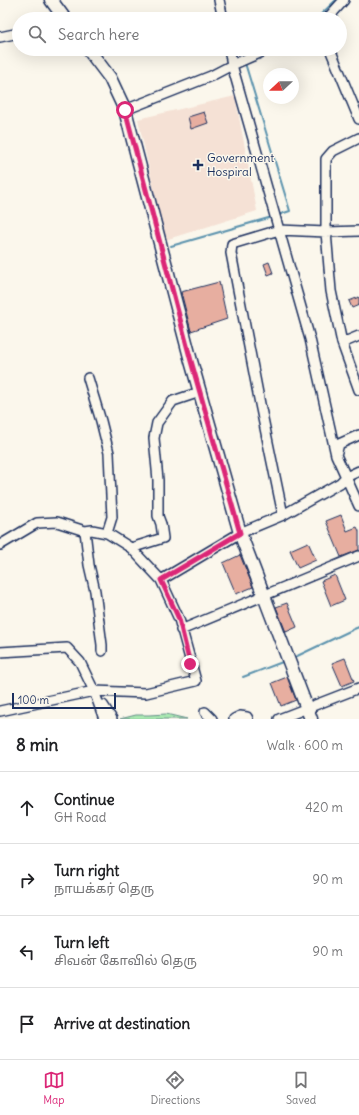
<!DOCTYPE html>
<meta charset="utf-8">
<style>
:root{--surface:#fff;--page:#f2f2f2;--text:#202124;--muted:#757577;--line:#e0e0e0;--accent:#db2777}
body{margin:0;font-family:Delius,"Noto Sans Tamil",sans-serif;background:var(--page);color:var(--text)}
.compass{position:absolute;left:263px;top:68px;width:36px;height:36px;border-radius:50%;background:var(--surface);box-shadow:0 4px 16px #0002;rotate:248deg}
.scale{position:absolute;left:12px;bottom:10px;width:104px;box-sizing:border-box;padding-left:4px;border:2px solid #1b2f5e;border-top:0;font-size:11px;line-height:14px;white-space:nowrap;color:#1b2f5e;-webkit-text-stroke:3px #fbf7ec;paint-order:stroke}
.stop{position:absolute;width:12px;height:12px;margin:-9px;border:3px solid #db2777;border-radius:50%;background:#fff}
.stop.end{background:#db2777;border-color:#fff;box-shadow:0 1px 4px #0008}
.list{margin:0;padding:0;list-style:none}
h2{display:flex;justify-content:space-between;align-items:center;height:52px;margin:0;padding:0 16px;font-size:17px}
h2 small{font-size:13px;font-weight:400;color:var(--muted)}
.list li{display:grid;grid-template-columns:26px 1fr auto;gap:12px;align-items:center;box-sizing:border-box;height:72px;padding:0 16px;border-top:1px solid var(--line)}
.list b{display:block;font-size:15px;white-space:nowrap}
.list p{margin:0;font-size:13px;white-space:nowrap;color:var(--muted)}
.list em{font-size:13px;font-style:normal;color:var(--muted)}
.icon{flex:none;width:22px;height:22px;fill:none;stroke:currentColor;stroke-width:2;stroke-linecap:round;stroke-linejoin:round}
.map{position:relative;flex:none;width:359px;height:719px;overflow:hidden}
.search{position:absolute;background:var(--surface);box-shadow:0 4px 16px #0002;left:12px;right:12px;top:12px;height:44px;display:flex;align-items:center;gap:10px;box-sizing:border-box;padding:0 14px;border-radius:22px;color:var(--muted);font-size:15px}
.sheet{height:340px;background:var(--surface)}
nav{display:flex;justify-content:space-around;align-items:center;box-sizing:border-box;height:56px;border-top:1px solid var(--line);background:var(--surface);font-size:11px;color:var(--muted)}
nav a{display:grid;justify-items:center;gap:2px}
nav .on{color:var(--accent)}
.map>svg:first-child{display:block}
.built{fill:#f5e1d5}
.green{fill:#aae9b1;stroke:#628c88}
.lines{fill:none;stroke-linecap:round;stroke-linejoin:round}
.stream{stroke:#5c93ae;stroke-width:2}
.building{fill:#e7aea0;stroke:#1b2f5e}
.minor-casing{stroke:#1b2f5e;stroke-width:12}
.major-casing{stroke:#1b2f5e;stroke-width:15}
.minor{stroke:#fbf7ec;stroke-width:9}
.major{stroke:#fbf7ec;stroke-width:12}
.route{stroke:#db2777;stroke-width:5}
.poi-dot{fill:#1b2f5e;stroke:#fbf7ec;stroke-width:1.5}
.labels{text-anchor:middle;stroke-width:3;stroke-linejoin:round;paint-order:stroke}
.poi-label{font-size:12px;fill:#1b2f5e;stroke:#fbf7ec;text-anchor:start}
</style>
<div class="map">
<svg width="359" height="719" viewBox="0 0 359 719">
<rect width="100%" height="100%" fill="#fbf7ec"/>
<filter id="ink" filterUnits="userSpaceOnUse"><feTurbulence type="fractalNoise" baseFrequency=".025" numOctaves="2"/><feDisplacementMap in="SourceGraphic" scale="8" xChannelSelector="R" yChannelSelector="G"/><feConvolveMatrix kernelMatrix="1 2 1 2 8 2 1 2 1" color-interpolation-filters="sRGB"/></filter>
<g filter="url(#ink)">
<path class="built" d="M235,96L257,211L165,240L138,119Z"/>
<path class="green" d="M166,714L187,719H120L136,715H149Z"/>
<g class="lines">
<path class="stream" d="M316,19L336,0
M243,49L241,50L243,57
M245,63L290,211L278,215
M171,246L272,217
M293,658L354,629L359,627
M243,677L285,661"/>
</g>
<path class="building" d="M204,112L208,123L191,129L188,117Z
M269,262L273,273L268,275L264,264Z
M219,282L227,319L191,331L181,292Z
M359,297V305L352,308L349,301Z
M341,515L347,531L357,527L359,531V550L341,557L326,521Z
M308,542L316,560L298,568L290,550Z
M240,555L253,587L236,594L223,563Z
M335,575L345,600L331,606L321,581Z
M287,603L297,627L286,632L276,607Z
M345,658L354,681L342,686L332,663Z
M287,677L296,700L281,706L272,683Z"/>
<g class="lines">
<defs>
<path id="minor" d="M219,0L223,19
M327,19L344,0
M0,37L19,33
M229,49L232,65L310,339L336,455
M330,49L359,119
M125,110L211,76L232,65L269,49
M359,138L333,151L326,159V232L331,291L342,343L359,390
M342,343L359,336
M88,378L101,421L109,453L112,517L107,533
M359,471L346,477L359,506
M283,515L260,404L231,253L232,244L279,230L326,232L359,231
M85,531L89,565L95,591L102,645V651
M0,545L37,523L57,522L85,531L92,530L107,533L131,548
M161,580L240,533L283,515L340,483L346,477L336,455L339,444L359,435
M181,630L359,556
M0,652L67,648L80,662L94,691L146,693L196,681L179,619L161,580L131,548L163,538L161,524L158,516V480L154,438L157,423L173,401L200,392
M103,705L112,719
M0,711L94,691L104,719
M205,712L212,719
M234,719L240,716L247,717L248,719
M279,719L359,688"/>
<path id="major" d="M51,0L65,19
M88,49L110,78L125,110L191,361L240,533L311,719"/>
</defs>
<use href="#minor" class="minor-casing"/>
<use href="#major" class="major-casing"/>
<use href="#minor" class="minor"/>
<use href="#major" class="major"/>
</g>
</g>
<g class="lines" filter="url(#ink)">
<path class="route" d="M125,110L191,361L240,533L161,580L179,619L190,664"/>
</g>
<path class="poi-dot" d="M196 159h4v4h4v4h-4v4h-4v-4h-4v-4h4z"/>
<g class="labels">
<g class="poi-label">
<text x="207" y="162">Government<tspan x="207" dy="14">Hospiral</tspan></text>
</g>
</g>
</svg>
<svg class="compass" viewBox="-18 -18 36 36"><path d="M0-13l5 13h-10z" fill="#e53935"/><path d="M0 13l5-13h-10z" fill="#757577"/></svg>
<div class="scale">100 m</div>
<div class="stop" style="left:125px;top:110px"></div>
<div class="stop end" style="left:190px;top:664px"></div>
<div class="search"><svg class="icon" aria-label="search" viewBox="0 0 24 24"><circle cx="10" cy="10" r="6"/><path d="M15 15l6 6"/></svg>Search here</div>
</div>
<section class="sheet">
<h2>8 min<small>Walk · 600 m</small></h2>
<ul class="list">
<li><svg class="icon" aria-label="ahead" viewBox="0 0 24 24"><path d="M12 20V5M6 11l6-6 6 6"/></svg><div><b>Continue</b><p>GH Road</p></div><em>420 m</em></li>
<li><svg class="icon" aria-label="right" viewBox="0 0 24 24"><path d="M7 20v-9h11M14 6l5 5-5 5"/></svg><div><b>Turn right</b><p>நாயக்கர் தெரு</p></div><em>90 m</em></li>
<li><svg class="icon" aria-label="left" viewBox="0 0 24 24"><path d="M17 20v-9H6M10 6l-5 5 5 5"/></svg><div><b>Turn left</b><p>சிவன் கோவில் தெரு</p></div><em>90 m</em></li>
<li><svg class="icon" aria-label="arrive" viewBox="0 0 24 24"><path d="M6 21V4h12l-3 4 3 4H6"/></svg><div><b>Arrive at destination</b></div></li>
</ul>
</section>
<nav>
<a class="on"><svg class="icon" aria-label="map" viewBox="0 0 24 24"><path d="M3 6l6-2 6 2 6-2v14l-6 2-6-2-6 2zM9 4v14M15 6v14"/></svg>Map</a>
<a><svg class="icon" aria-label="directions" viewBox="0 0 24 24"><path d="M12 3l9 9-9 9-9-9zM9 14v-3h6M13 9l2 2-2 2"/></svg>Directions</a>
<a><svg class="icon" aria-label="saved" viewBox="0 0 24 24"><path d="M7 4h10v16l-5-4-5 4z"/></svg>Saved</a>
</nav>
